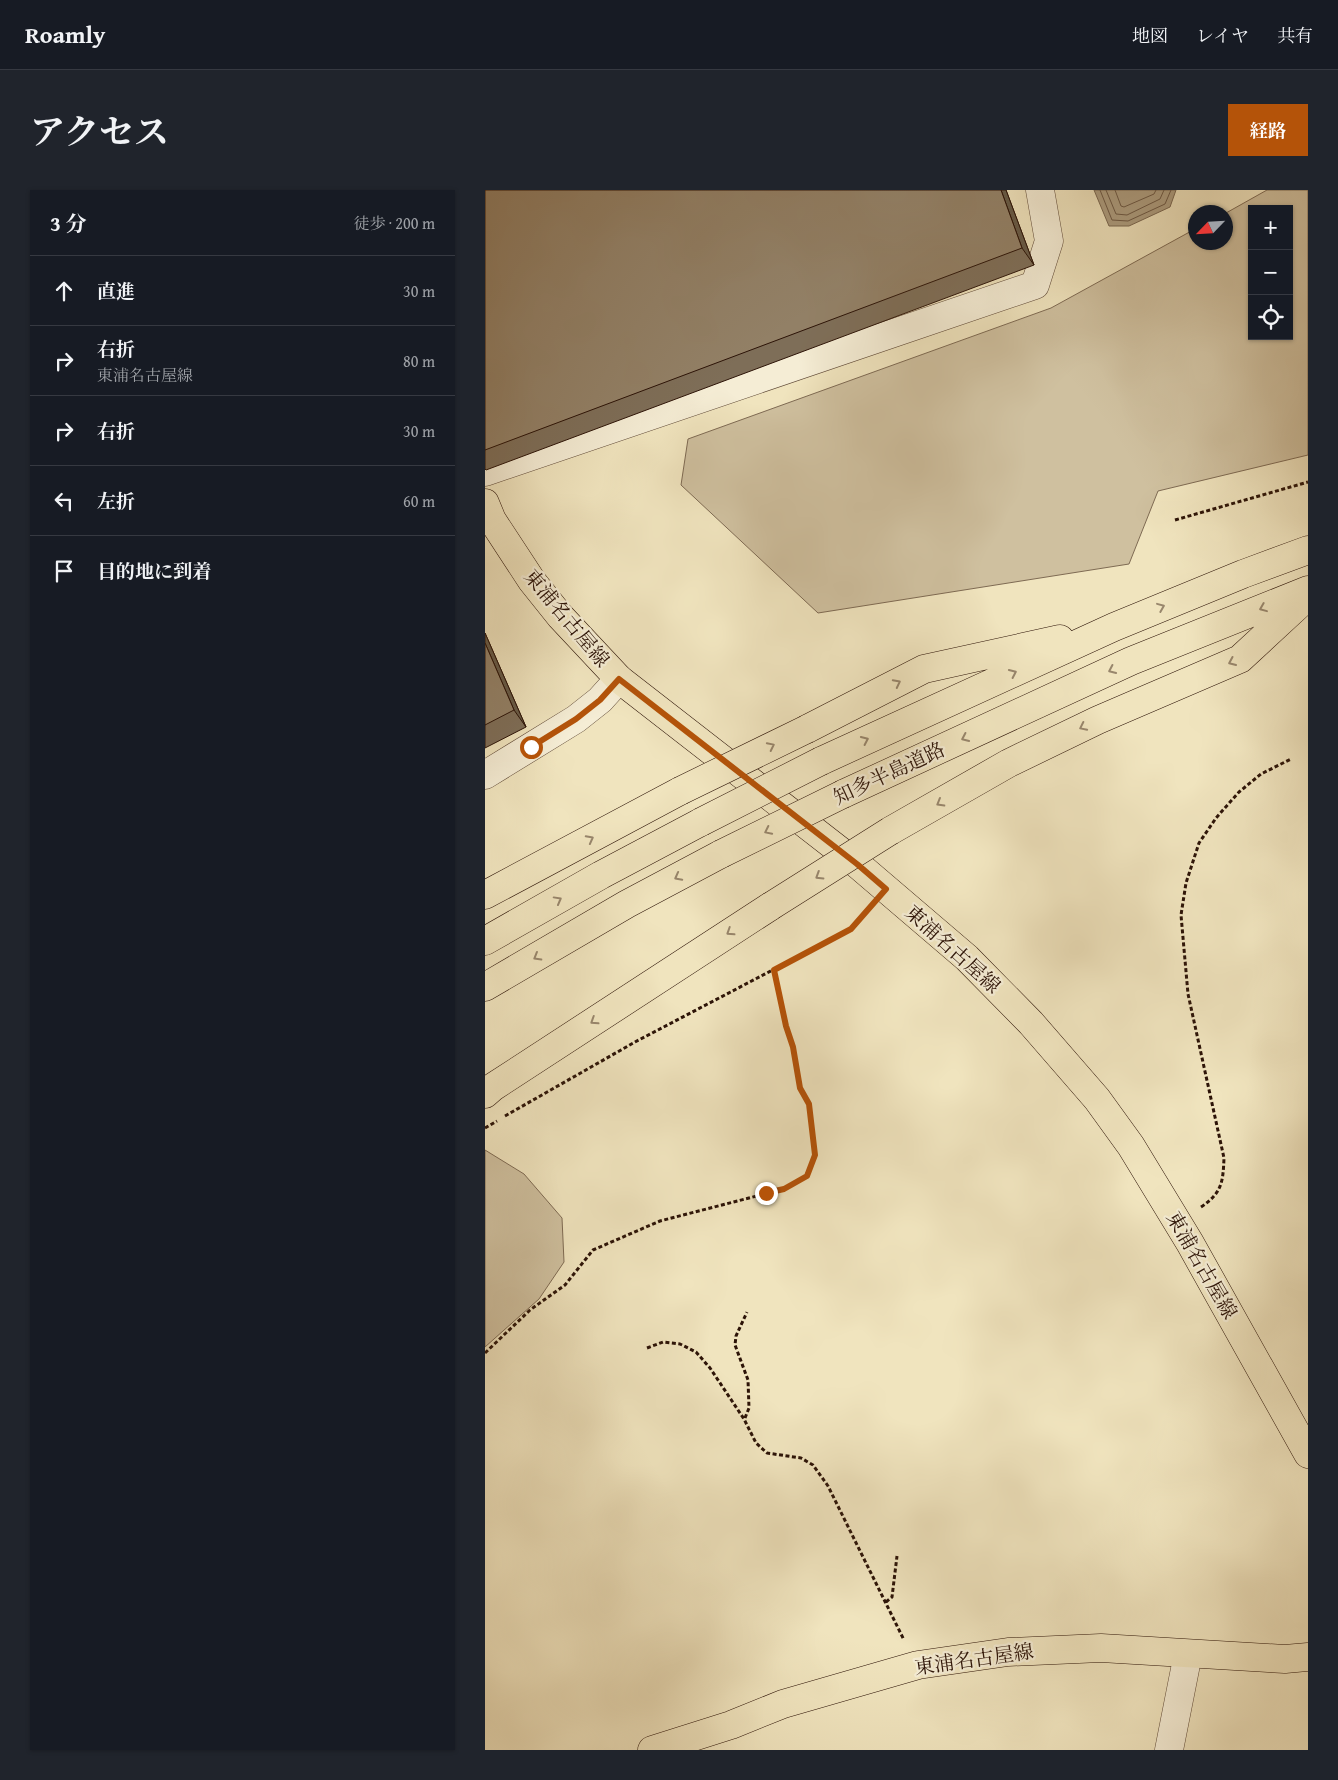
<!DOCTYPE html>
<html lang="ja">
<meta charset="utf-8">
<style>
:root{--surface:#171b24;--page:#20242c;--text:#f1f3f6;--muted:#9ea1a6;--line:#363941;--accent:#b45309}
body{margin:0;font-family:"Gentium Book Plus","Noto Serif JP",serif;background:var(--page);color:var(--text)}
.controls{position:absolute;right:15px;top:15px;display:grid;overflow:hidden;border-radius:0px;box-shadow:0 1px 4px #0004}
.controls button{width:45px;height:45px;display:grid;place-items:center;padding:0;border:0;border-bottom:1px solid var(--line);background:var(--surface);color:var(--text);font:25px sans-serif}
.compass{position:absolute;left:703px;top:15px;width:45px;height:45px;border-radius:50%;background:var(--surface);box-shadow:0 1px 4px #0004;rotate:245deg}
.stop{position:absolute;width:15px;height:15px;margin:-11px;border:4px solid #b45309;border-radius:50%;background:#fff}
.stop.end{background:#b45309;border-color:#fff;box-shadow:0 1px 5px #0008}
.list{margin:0;padding:0;list-style:none}
h2{display:flex;justify-content:space-between;align-items:center;height:65px;margin:0;padding:0 20px;font-size:21px}
h2 small{font-size:16px;font-weight:400;color:var(--muted)}
.list li{display:grid;grid-template-columns:32px 1fr auto;gap:15px;align-items:center;box-sizing:border-box;height:70px;padding:0 20px;border-top:1px solid var(--line)}
.list b{display:block;font-size:19px;white-space:nowrap}
.list p{margin:0;font-size:16px;white-space:nowrap;color:var(--muted)}
.list em{font-size:16px;font-style:normal;color:var(--muted)}
.icon{flex:none;width:28px;height:28px;fill:none;stroke:currentColor;stroke-width:2;stroke-linecap:round;stroke-linejoin:round}
.map{position:relative;flex:none;width:823px;height:1560px;overflow:hidden;border-radius:0px}
header{display:flex;align-items:center;gap:30px;box-sizing:border-box;height:70px;padding:0 25px;background:var(--surface);border-bottom:1px solid var(--line)}
header strong{font-size:24px}
nav{display:flex;gap:28px;margin-inline-start:auto;font-size:18px}
.intro{display:flex;align-items:center;justify-content:space-between;box-sizing:border-box;height:120px;padding:0 30px}
h1{margin:0;font-size:35px}
.button{padding:12px 22px;border-radius:0px;background:var(--accent);color:#fff;font-size:18px;font-weight:700}
main{display:flex;gap:30px;padding:0 30px}
aside{flex:1;background:var(--surface);border-radius:0px;box-shadow:0 1px 4px #0004}
.map>svg:first-child{display:block}
.green{fill:#cfc09f;stroke:#7e6a53;fill-rule:evenodd}
.water{fill:#ad9d80;stroke:#796650}
.lines{fill:none;stroke-linecap:round;stroke-linejoin:round}
.shore{stroke:#6c5844;stroke-width:1}
.street-casing{stroke:#5d4735;stroke-width:29}
.primary-casing{stroke:#2c1307;stroke-width:29}
.highway-casing{stroke:#2c1307;stroke-width:29}
.path{stroke:#2c1307;stroke-width:3;stroke-dasharray:4 2.5;stroke-linecap:butt}
.street{stroke:#f5edd5;stroke-width:28}
.primary{stroke:#f0e4be;stroke-width:28}
.highway{stroke:#f0e4be;stroke-width:28}
.highway-bridge-casing{stroke:#2c1307;stroke-width:29;stroke-linecap:butt}
.highway-bridge{stroke:#f0e4be;stroke-width:28}
.wall{fill:#7e6e58;stroke:#2c1307}
.shaded-wall{fill:#665a47;stroke:#2c1307}
.building{fill:#928066;stroke:#2c1307}
.oneway{stroke:#98866c}
.route{stroke:#b45309;stroke-width:6}
.labels{text-anchor:middle;stroke-width:4.5;stroke-linejoin:round;paint-order:stroke}
.street-label{font-size:20px;fill:#2c1307;stroke:#f5edd5}
</style>
<header>
<strong>Roamly</strong>
<nav><a>地図</a><a>レイヤ</a><a>共有</a></nav>
</header>
<div class="intro"><h1>アクセス</h1><a class="button">経路</a></div>
<main>
<aside>
<h2>3 分<small>徒歩 · 200 m</small></h2>
<ul class="list">
<li><svg class="icon" aria-label="ahead" viewBox="0 0 24 24"><path d="M12 20V5M6 11l6-6 6 6"/></svg><div><b>直進</b></div><em>30 m</em></li>
<li><svg class="icon" aria-label="right" viewBox="0 0 24 24"><path d="M7 20v-9h11M14 6l5 5-5 5"/></svg><div><b>右折</b><p>東浦名古屋線</p></div><em>80 m</em></li>
<li><svg class="icon" aria-label="right" viewBox="0 0 24 24"><path d="M7 20v-9h11M14 6l5 5-5 5"/></svg><div><b>右折</b></div><em>30 m</em></li>
<li><svg class="icon" aria-label="left" viewBox="0 0 24 24"><path d="M17 20v-9H6M10 6l-5 5 5 5"/></svg><div><b>左折</b></div><em>60 m</em></li>
<li><svg class="icon" aria-label="arrive" viewBox="0 0 24 24"><path d="M6 21V4h12l-3 4 3 4H6"/></svg><div><b>目的地に到着</b></div></li>
</ul>
</aside>
<div class="map">
<svg width="823" height="1560" viewBox="0 0 823 1560">
<rect width="100%" height="100%" fill="#f0e4be"/>
<filter id="stains"><feTurbulence type="fractalNoise" baseFrequency=".004" numOctaves="4"/><feColorMatrix values="0 0 0 0 .2 0 0 0 0 .09 0 0 0 0 .02 0 0 0 .5 -.17"/></filter>
<radialGradient id="worn" r=".72"><stop offset=".6" stop-color="#630" stop-opacity="0"/><stop offset="1" stop-color="#630" stop-opacity=".3"/></radialGradient>
<path class="green" d="M782,0H823V265L673,301L644,374L333,423L196,295L203,249L566,118L710,39L711,52H741V23ZM767,19H804V146H767Z
M0,960L39,984L77,1028L79,1072L54,1109L0,1157Z"/>
<path class="water" d="M609,0H691L685,17L644,36H624Z"/>
<g class="lines">
<path class="shore" d="M615,0L627,30L643,31L680,14L686,0
M621,0L631,24L642,25L675,9L679,0
M630,0L636,16L639,17L669,4L671,0"/>
<defs>
<path id="street" d="M0,282L550,95L564,51L555,0
M0,585L91,529L115,510L134,489
M684,1560L703,1464"/>
<path id="primary" d="M0,313L7,330L47,391L75,426L134,489L372,674L482,768L546,833L612,909L646,956L705,1053L823,1264
M167,1560L246,1535L298,1514L433,1475L523,1462L616,1458L800,1469L823,1467"/>
<path id="highway" d="M322,539L439,479L575,449
M336,571L629,437L758,384L823,360
M358,604L646,471L823,400
M405,641L524,573L613,530L755,469L822,407
M0,705L195,601
M0,751L116,685L216,632
M0,797L142,714L236,664
M0,904L8,897L286,716"/>
</defs>
<use href="#street" class="street-casing"/>
<use href="#primary" class="primary-casing"/>
<use href="#highway" class="highway-casing"/>
<path class="path" d="M690,330L823,292
M20,926L150,852L366,739L383,720
M0,938L12,931
M716,1017C737,1003 738,992 739,968L703,804L696,725L701,693L714,653L731,628L754,602L776,584L806,569
M162,1158L178,1152L195,1154L211,1162L225,1178L259,1229L271,1253L282,1263L316,1268L328,1275L343,1296L419,1450
M0,1163L45,1120L80,1095L108,1060L175,1031L299,999L321,986L330,965L324,914L315,898L308,857L301,836L289,779
M260,1228L264,1218L263,1190L250,1155L251,1146L262,1122
M401,1412L407,1407L412,1366"/>
<use href="#street" class="street"/>
<use href="#primary" class="primary"/>
<use href="#highway" class="highway"/>
<defs>
<path id="highway-bridge" d="M195,601L322,539
M216,632L336,571
M236,664L358,604
M286,716L405,641"/>
</defs>
<use href="#highway-bridge" class="highway-bridge-casing"/>
<use href="#highway-bridge" class="highway-bridge"/>
</g>
<path class="wall" d="M0,0H521L549,75L1,280L0,279Z
M0,443L41,537L0,558Z"/>
<path class="shaded-wall" d="M516,0H521L549,75L537,58Z
M0,443L41,537L29,520L0,453Z"/>
<path class="building" d="M0,0H516L537,58L0,260Z
M0,453L29,520L0,535Z"/>
<defs><path id="oneway-chevron" d="M-2-3.5L2.5 0L-2 3.5" fill="none" stroke-width="1.6" stroke-linecap="round" stroke-linejoin="round" transform="scale(1.25)"/></defs>
<g class="oneway">
<use href="#oneway-chevron" transform="translate(676 417) rotate(-22)"/>
<use href="#oneway-chevron" transform="translate(778 418) rotate(158)"/>
<use href="#oneway-chevron" transform="translate(747 472) rotate(156)"/>
<use href="#oneway-chevron" transform="translate(627 480) rotate(155)"/>
<use href="#oneway-chevron" transform="translate(528 483) rotate(-25)"/>
<use href="#oneway-chevron" transform="translate(412 493) rotate(-27)"/>
<use href="#oneway-chevron" transform="translate(598 537) rotate(154)"/>
<use href="#oneway-chevron" transform="translate(480 548) rotate(155)"/>
<use href="#oneway-chevron" transform="translate(380 550) rotate(-25)"/>
<use href="#oneway-chevron" transform="translate(286 556) rotate(-26)"/>
<use href="#oneway-chevron" transform="translate(455 613) rotate(150)"/>
<use href="#oneway-chevron" transform="translate(283 641) rotate(154)"/>
<use href="#oneway-chevron" transform="translate(105 649) rotate(-28)"/>
<use href="#oneway-chevron" transform="translate(334 686) rotate(148)"/>
<use href="#oneway-chevron" transform="translate(193 687) rotate(152)"/>
<use href="#oneway-chevron" transform="translate(73 710) rotate(-29)"/>
<use href="#oneway-chevron" transform="translate(245 742) rotate(147)"/>
<use href="#oneway-chevron" transform="translate(52 767) rotate(150)"/>
<use href="#oneway-chevron" transform="translate(109 831) rotate(147)"/>
</g>
<g class="lines">
<path class="route" d="M46,557L91,529L115,510L134,489L372,674L401,699L366,739L289,780L301,836L308,857L315,898L324,914L330,965L322,986L299,999L281,1003"/>
</g>
<g class="labels">
<g class="street-label">
<text transform="translate(82 428) rotate(50)" y="7">東浦名古屋線</text>
<text transform="translate(404 583) rotate(-25)" y="7">知多半島道路</text>
<text transform="translate(468 759) rotate(42)" y="7">東浦名古屋線</text>
<text transform="translate(717 1075) rotate(60)" y="7">東浦名古屋線</text>
<text transform="translate(489 1469) rotate(-8)" y="7">東浦名古屋線</text>
</g>
</g>
<rect width="100%" height="100%" filter="url(#stains)"/>
<rect width="100%" height="100%" fill="url(#worn)"/>
</svg>
<div class="controls">
<button>+</button>
<button>−</button>
<button><svg class="icon" aria-label="locate" viewBox="0 0 24 24"><circle cx="12" cy="12" r="6"/><path d="M12 2v4M12 18v4M2 12h4M18 12h4"/></svg></button>
</div>
<svg class="compass" viewBox="-18 -18 36 36"><path d="M0-13l5 13h-10z" fill="#e53935"/><path d="M0 13l5-13h-10z" fill="#9ea1a6"/></svg>
<div class="stop" style="left:46px;top:557px"></div>
<div class="stop end" style="left:281px;top:1003px"></div>
</div>
</main>
